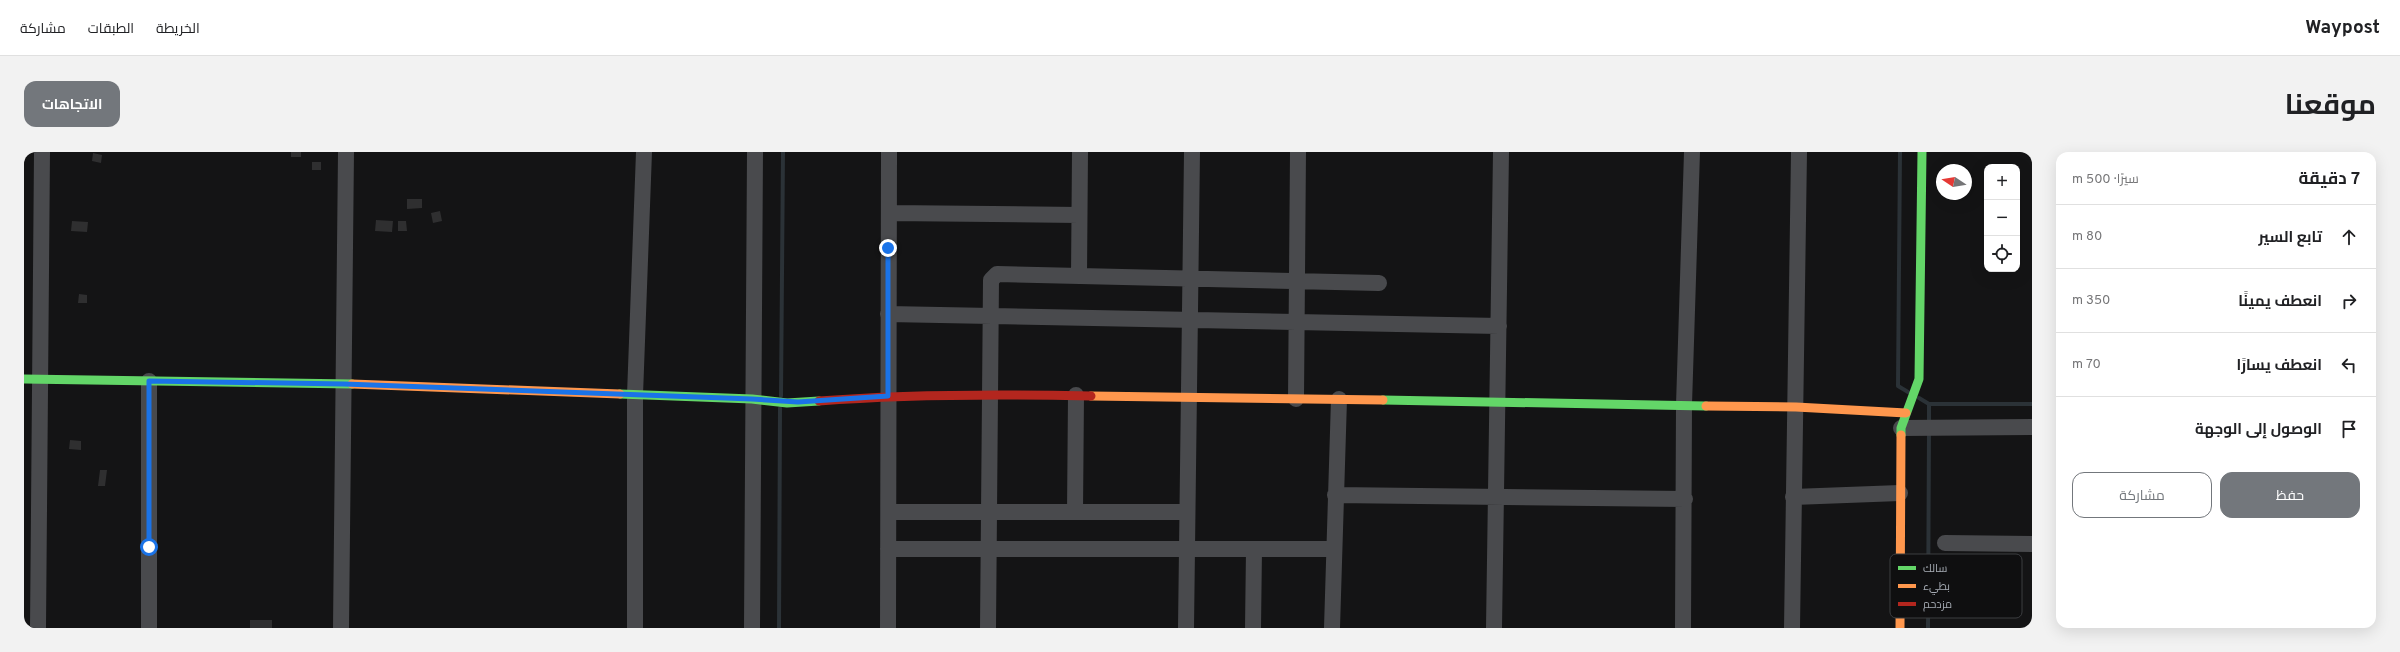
<!DOCTYPE html>
<html lang="ar">
<meta charset="utf-8">
<style>
:root{--surface:#fff;--page:#f2f2f2;--text:#202124;--muted:#757577;--line:#e0e0e0;--accent:#73777c}
body{margin:0;font-family:Overpass,Cairo,sans-serif;background:var(--page);color:var(--text);direction:rtl}
.controls{position:absolute;right:12px;top:12px;display:grid;overflow:hidden;border-radius:8px;box-shadow:0 4px 16px #0002}
.controls button{width:36px;height:36px;display:grid;place-items:center;padding:0;border:0;border-bottom:1px solid var(--line);background:var(--surface);color:var(--text);font:20px sans-serif}
.compass{position:absolute;left:1912px;top:12px;width:36px;height:36px;border-radius:50%;background:var(--surface);box-shadow:0 4px 16px #0002;rotate:282deg}
.stop{position:absolute;width:12px;height:12px;margin:-9px;border:3px solid #1a73e8;border-radius:50%;background:#fff}
.stop.end{background:#1a73e8;border-color:#fff;box-shadow:0 1px 4px #0008}
.list{margin:0;padding:0;list-style:none}
h2{display:flex;justify-content:space-between;align-items:center;height:52px;margin:0;padding:0 16px;font-size:17px}
h2 small{font-size:13px;font-weight:400;color:var(--muted)}
.list li{display:grid;grid-template-columns:26px 1fr auto;gap:12px;align-items:center;box-sizing:border-box;height:64px;padding:0 16px;border-top:1px solid var(--line)}
.list b{display:block;font-size:15px;white-space:nowrap}
.list em{font-size:13px;font-style:normal;color:var(--muted)}
.actions{display:flex;gap:8px;padding:12px 16px}
.actions a{flex:1;padding:9px 0;border:1px solid var(--accent);border-radius:12px;text-align:center;font-size:14px;color:var(--accent)}
.actions .main{background:var(--accent);color:#fff}
.icon{flex:none;width:22px;height:22px;fill:none;stroke:currentColor;stroke-width:2;stroke-linecap:round;stroke-linejoin:round}
.map{position:relative;flex:none;width:2008px;height:476px;overflow:hidden;direction:ltr;border-radius:12px}
header{display:flex;align-items:center;gap:24px;box-sizing:border-box;height:56px;padding:0 20px;background:var(--surface);border-bottom:1px solid var(--line)}
header strong{font-size:19px}
nav{display:flex;gap:22px;margin-inline-start:auto;font-size:14px}
.intro{display:flex;align-items:center;justify-content:space-between;box-sizing:border-box;height:96px;padding:0 24px}
h1{margin:0;font-size:28px}
.button{padding:10px 18px;border-radius:12px;background:var(--accent);color:#fff;font-size:14px;font-weight:700}
main{display:flex;gap:24px;padding:0 24px}
aside{flex:1;background:var(--surface);border-radius:12px;box-shadow:0 4px 16px #0002}
.map>svg:first-child{display:block}
.lines{fill:none;stroke-linecap:round;stroke-linejoin:round}
.stream{stroke:#2b3237;stroke-width:4}
.building{fill:#2f2f30}
.street{stroke:#494a4d;stroke-width:16}
.fast{stroke:#63d668;stroke-width:9}
.slow{stroke:#ff974d;stroke-width:9}
.jam{stroke:#b3261e;stroke-width:9}
.route{stroke:#1a73e8;stroke-width:5}
.key{fill:#0f0f10;stroke:#3c3e41;stroke-width:1}
.key-label{font-size:11px;fill:#a6acb4}
</style>
<header>
<strong>Waypost</strong>
<nav><a>الخريطة</a><a>الطبقات</a><a>مشاركة</a></nav>
</header>
<div class="intro"><h1>موقعنا</h1><a class="button">الاتجاهات</a></div>
<main>
<aside>
<h2>7 دقيقة<small>سيرًا · 500 m</small></h2>
<ul class="list">
<li><svg class="icon" aria-label="ahead" viewBox="0 0 24 24"><path d="M12 20V5M6 11l6-6 6 6"/></svg><div><b>تابع السير</b></div><em>80 m</em></li>
<li><svg class="icon" aria-label="right" viewBox="0 0 24 24"><path d="M7 20v-9h11M14 6l5 5-5 5"/></svg><div><b>انعطف يمينًا</b></div><em>350 m</em></li>
<li><svg class="icon" aria-label="left" viewBox="0 0 24 24"><path d="M17 20v-9H6M10 6l-5 5 5 5"/></svg><div><b>انعطف يسارًا</b></div><em>70 m</em></li>
<li><svg class="icon" aria-label="arrive" viewBox="0 0 24 24"><path d="M6 21V4h12l-3 4 3 4H6"/></svg><div><b>الوصول إلى الوجهة</b></div></li>
</ul>
<div class="actions"><a class="main">حفظ</a><a>مشاركة</a></div>
</aside>
<div class="map">
<svg width="2008" height="476" viewBox="0 0 2008 476">
<rect width="100%" height="100%" fill="#141415"/>
<g class="lines">
<path class="stream" d="M1876,0L1874,234L1884,240
M757,244L759,0
M1895,246L1905,252V272
M1905,252H2008
M755,476L756,256
M1904,476L1905,278"/>
</g>
<path class="building" d="M267,0H277V5H267Z
M69,1L78,3L77,11L68,9Z
M288,10H297V18H288Z
M383,47H398V56L383,57Z
M416,59L418,69L409,71L407,61Z
M352,68L369,69L368,80L351,79Z
M48,69L64,70L63,80L47,79Z
M374,69H382L383,79H374Z
M55,142L63,143V151H54Z
M46,288L57,289V298L45,297Z
M76,318H83L81,334H74Z
M226,468H248V476H226Z"/>
<g class="lines">
<path class="street" d="M865,61L1055,63
M1055,124L1056,0
M864,162L1475,174
M1272,247L1274,0
M1877,276L2008,275
M1311,343L1661,347
M1769,345L1876,341
M865,360H1162
M1051,360L1052,243
M1921,391L2008,392
M864,397H1309
M14,476L18,0
M125,476V229
M317,476L322,0
M611,476V243L620,0
M728,476L731,0
M864,476L865,0
M964,476L967,128L973,122L1355,131
M1162,476L1168,0
M1229,476L1230,397
M1308,476L1315,247
M1470,476L1477,0
M1659,476L1660,253L1668,0
M1768,476L1775,0"/>
<path class="fast" d="M0,227L328,232
M596,242L728,247L763,251L795,249
M1359,248L1682,254
M1877,283V276L1895,227L1898,0"/>
<path class="slow" d="M328,232L596,242
M1067,244L1359,248
M1682,254L1772,255L1882,261
M1876,476L1877,283"/>
<path class="jam" d="M795,249C886,242 976,242 1067,244"/>
</g>
<g class="lines">
<path class="route" d="M125,395V229L320,232L728,247L774,250L864,244V96"/>
</g>
<rect x="1866" y="402" width="132" height="64" rx="6" class="key"/>
<rect x="1874" y="414" width="18" height="4" fill="#63d668"/>
<rect x="1874" y="432" width="18" height="4" fill="#ff974d"/>
<rect x="1874" y="450" width="18" height="4" fill="#b3261e"/>
<g class="key-label">
<text x="1899" y="420">سالك</text>
<text x="1899" y="438">بطيء</text>
<text x="1899" y="456">مزدحم</text>
</g>
</svg>
<div class="controls">
<button>+</button>
<button>−</button>
<button><svg class="icon" aria-label="locate" viewBox="0 0 24 24"><circle cx="12" cy="12" r="6"/><path d="M12 2v4M12 18v4M2 12h4M18 12h4"/></svg></button>
</div>
<svg class="compass" viewBox="-18 -18 36 36"><path d="M0-13l5 13h-10z" fill="#e53935"/><path d="M0 13l5-13h-10z" fill="#757577"/></svg>
<div class="stop" style="left:125px;top:395px"></div>
<div class="stop end" style="left:864px;top:96px"></div>
</div>
</main>
